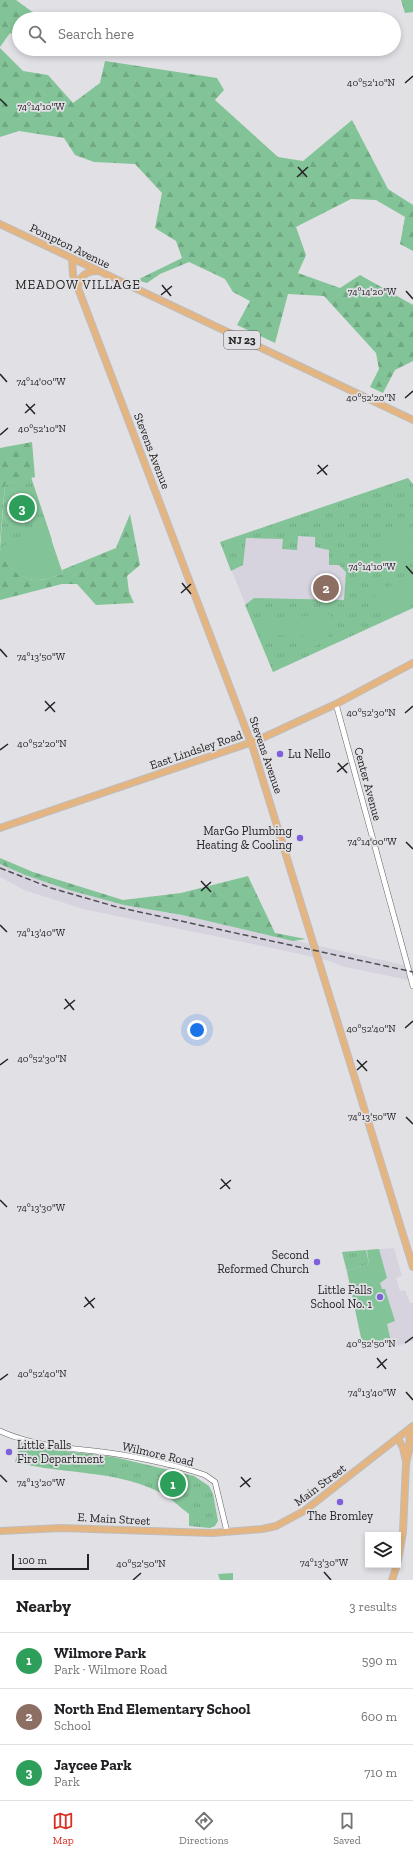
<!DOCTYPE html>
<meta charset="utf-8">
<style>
:root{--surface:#fff;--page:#f6f6f6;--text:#202124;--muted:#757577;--line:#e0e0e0;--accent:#d93025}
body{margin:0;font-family:"Zilla Slab",serif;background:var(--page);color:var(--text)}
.controls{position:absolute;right:12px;bottom:12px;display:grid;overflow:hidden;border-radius:0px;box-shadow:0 2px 6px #0003}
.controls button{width:36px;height:36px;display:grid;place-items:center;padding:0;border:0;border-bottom:1px solid var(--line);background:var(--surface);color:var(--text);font:20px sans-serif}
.scale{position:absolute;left:12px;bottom:10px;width:77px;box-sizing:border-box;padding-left:4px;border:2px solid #242325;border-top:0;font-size:11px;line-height:14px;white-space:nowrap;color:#242325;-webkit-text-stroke:3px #e1e0e5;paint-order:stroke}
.you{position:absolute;left:197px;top:1030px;width:14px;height:14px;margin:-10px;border:3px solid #fff;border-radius:50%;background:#1a73e8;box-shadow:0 0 0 6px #1a73e833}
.badge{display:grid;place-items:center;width:26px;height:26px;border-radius:50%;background:var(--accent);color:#fff;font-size:13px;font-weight:700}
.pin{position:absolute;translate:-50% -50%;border:2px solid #fff;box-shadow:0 1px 4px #0006}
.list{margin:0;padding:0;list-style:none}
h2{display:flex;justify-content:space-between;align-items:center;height:52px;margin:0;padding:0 16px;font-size:17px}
h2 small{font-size:13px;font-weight:400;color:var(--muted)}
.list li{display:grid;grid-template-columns:26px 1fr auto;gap:12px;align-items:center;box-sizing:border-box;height:56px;padding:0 16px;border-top:1px solid var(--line)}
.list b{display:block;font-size:15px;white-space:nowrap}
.list p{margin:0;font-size:13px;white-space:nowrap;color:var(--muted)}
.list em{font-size:13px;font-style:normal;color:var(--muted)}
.icon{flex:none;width:22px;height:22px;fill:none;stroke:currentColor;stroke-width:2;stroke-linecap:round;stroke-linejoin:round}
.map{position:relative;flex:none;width:413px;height:1580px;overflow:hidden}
.search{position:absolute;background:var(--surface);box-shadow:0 2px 6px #0003;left:12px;right:12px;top:12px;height:44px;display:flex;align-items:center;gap:10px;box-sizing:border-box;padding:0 14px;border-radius:22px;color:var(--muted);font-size:15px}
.sheet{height:220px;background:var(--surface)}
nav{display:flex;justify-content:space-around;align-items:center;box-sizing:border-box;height:56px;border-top:1px solid var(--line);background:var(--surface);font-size:11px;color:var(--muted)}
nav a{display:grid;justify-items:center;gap:2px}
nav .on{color:var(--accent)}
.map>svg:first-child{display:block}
.built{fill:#d6d3df}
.grass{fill:url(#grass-tufts)}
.forest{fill:url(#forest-firs)}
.garden{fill:#82c497}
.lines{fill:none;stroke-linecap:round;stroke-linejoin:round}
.minor-casing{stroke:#636265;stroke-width:6}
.major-casing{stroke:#bdbdbe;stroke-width:8}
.minor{stroke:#fff;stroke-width:5}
.major{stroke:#e5b581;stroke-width:6}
.rail{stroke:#504f51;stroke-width:1.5;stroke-dasharray:6 3;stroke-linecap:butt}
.ticks{fill:none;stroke:#242325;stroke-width:1.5}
.poi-dot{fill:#7e60da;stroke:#e1e0e5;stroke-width:1.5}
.labels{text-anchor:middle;stroke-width:3.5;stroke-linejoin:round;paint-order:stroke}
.shield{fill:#e1e0e5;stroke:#5d5c5f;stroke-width:1}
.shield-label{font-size:11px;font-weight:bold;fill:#242325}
.street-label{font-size:12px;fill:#242325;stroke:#e1e0e5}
.poi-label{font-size:12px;fill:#242325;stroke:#e1e0e5;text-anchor:end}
.neighbourhood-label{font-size:13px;letter-spacing:1px;fill:#242325;stroke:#e1e0e5}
.ticks-label{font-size:10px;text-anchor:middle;fill:#242325;stroke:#e1e0e5;stroke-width:3.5;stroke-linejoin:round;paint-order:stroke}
</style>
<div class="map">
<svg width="413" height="1580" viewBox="0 0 413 1580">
<defs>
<pattern id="grass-tufts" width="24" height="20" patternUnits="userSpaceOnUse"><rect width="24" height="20" fill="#82c497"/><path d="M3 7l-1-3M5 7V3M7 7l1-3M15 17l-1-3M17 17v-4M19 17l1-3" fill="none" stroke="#70a882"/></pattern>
<pattern id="forest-firs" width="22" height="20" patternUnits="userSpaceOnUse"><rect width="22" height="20" fill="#82c497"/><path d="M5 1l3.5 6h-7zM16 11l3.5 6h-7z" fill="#70a882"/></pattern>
</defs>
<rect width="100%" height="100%" fill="#e1e0e5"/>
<path class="built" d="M408,478L413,484V608L273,672L220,542Z
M0,864L25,875L69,890L124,905L182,915L413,967V981L345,967L326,960L281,950L83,909L24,890L0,877Z
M394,1248L402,1276L396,1278L400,1291L405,1290L410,1303H413V1341L394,1347L391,1343L367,1349L363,1347L342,1252Z"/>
<path class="grass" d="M31,477L52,540L50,541L63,574L0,548L5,484Z
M408,478L413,484V608L273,672L245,605L254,598L344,600L346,572L339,565H329V550L315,547V537L298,536L297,550L282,549L283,539L246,538L243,565L231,571L220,542Z
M366,1250L369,1264L347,1271L342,1252Z
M21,1443L41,1448L114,1457L194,1476L209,1486L213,1494L218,1521L215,1526L210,1528L189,1526V1514C181,1508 173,1500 165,1495C119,1469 64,1475 15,1462Z"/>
<path class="forest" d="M0,0H16L42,19H19V38L10,33L0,47Z
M401,0H413V12L405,13Z
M0,48L23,71L48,75L73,103L100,83L105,61L217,78L224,90L215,100L278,157L303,161L352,120L388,189L413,205V251L400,244L405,217L376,200L351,199L296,227L306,255L298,273L340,288L360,275L413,305V361L395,370L383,393L370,387L379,369L376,353L324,296L288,294L275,343L237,325L250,301L233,292L225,279L189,262L160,274L147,283L137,280L182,258L176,241L155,228L162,193L135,164L94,162L75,155L64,138L19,131L0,137Z
M32,442L35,477L5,484L0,543V448Z
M130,514L140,565L127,576L129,592L134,603L96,605L77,584H62L0,600V548C5,565 20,581 39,580C46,580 55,576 63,574L62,570L116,548Z
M0,858L33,872L123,900L181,893L248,876L275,933L306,939L293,941L182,915L124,905L69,890L25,875L0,864Z
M233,1573V1580H220L218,1574Z"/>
<path class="garden" d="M44,528L48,530L63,574C55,576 47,580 38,580C20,581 3,564 0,547L34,534V532Z
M403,529L410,531L413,539V558L392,570C378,553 383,537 403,529Z
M413,574V604L386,618L374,594Z
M330,614C336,633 323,650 302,647L303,616Z
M266,617L298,620L297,637L265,634Z
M379,1249L387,1278L380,1283L382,1289H385L395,1321L387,1324L391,1342L367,1349L363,1347L347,1271L369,1264L367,1250Z"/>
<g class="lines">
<defs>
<path id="minor" d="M336,704L413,986
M0,1431C35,1447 72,1448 110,1453C138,1457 179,1466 205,1475L215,1482L227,1532"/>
<path id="major" d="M0,224L413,420
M72,259L73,275L253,748L413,1267
M78,287C80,276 86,271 97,271
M0,828L258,740L336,704L413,663
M398,1438L403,1448L406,1461
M0,1531L61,1528L212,1533L262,1529L276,1526L304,1511L413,1426
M398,1560L403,1532L406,1463L409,1451L410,1429
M392,1580L397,1565"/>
</defs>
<use href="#minor" class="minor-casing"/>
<use href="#major" class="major-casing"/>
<use href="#minor" class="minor"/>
<use href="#major" class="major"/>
<path class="rail" d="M0,868L51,888L117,907L413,972"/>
</g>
<path class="ticks" d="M405,83L413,76M0,99L7,106M298,167L307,177M297,177L308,167M162,285L171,296M406,291L413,299M161,295L172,286M0,374L7,382M405,398L413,391M26,404L35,414M25,413L35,404M0,435L8,428M318,465L327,475M317,474L328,465M406,566L413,574M182,583L191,594M181,593L191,584M0,649L7,657M45,701L55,712M45,711L55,702M405,713L413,706M0,750L8,744M338,763L347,773M337,772L348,763M406,842L413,849M201,881L211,892M201,891L211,882M0,925L7,932M65,999L74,1010M64,1009L75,1000M405,1028L413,1021M357,1060L367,1071M0,1065L8,1059M357,1070L367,1061M406,1117L413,1124M221,1179L230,1189M220,1189L231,1180M0,1200L7,1207M85,1297L94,1308M84,1307L95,1298M405,1343L413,1337M377,1358L386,1369M377,1368L387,1359M0,1380L8,1374M406,1392L413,1400M0,1475L7,1482M241,1477L250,1487M240,1487L251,1478M324,1572L331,1580M133,1580L141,1573"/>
<g class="poi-dot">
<circle cx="280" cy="754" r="4"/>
<circle cx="300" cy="838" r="4"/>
<circle cx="317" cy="1262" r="4"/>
<circle cx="380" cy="1297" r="4"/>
<circle cx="9" cy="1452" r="4"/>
<circle cx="340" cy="1502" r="4"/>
</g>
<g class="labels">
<rect class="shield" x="224" y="331" width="36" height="18" rx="3"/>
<g class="shield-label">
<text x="242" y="344">NJ 23</text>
</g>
<g class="street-label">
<text transform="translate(70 246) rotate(26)" y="4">Pompton Avenue</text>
<text transform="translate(152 451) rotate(69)" y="4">Stevens Avenue</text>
<text transform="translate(196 750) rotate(-19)" y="4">East Lindsley Road</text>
<text transform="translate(266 755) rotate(71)" y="4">Stevens Avenue</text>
<text transform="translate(368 784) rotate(75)" y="4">Center Avenue</text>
<text transform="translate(158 1454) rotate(13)" y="4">Wilmore Road</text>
<text transform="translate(320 1485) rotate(-37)" y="4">Main Street</text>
<text transform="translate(114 1519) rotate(3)" y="4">E. Main Street</text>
</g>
<g class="poi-label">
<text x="288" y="758" text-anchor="start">Lu Nello</text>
<text x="292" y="835">MarGo Plumbing<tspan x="292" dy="14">Heating &amp; Cooling</tspan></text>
<text x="309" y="1259">Second<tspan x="309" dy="14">Reformed Church</tspan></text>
<text x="372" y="1294">Little Falls<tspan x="372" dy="14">School No. 1</tspan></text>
<text x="17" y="1449" text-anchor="start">Little Falls<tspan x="17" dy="14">Fire Department</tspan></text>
<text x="340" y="1520" text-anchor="middle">The Bromley</text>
</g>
<g class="neighbourhood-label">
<text x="78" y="289">MEADOW VILLAGE</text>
</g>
</g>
<g class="ticks-label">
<text x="371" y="86">40°52'10"N</text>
<text x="41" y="110">74°14'10"W</text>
<text x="372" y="295">74°14'20"W</text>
<text x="41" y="385">74°14'00"W</text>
<text x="371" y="401">40°52'20"N</text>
<text x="42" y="432">40°52'10"N</text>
<text x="372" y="570">74°14'10"W</text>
<text x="41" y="660">74°13'50"W</text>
<text x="371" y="716">40°52'30"N</text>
<text x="42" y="747">40°52'20"N</text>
<text x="372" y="845">74°14'00"W</text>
<text x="41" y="936">74°13'40"W</text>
<text x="371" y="1032">40°52'40"N</text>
<text x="42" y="1062">40°52'30"N</text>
<text x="372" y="1120">74°13'50"W</text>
<text x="41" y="1211">74°13'30"W</text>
<text x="371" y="1347">40°52'50"N</text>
<text x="42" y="1377">40°52'40"N</text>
<text x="372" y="1396">74°13'40"W</text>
<text x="41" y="1486">74°13'20"W</text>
<text x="324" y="1566">74°13'30"W</text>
<text x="141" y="1567">40°52'50"N</text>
</g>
</svg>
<div class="controls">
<button><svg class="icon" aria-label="layers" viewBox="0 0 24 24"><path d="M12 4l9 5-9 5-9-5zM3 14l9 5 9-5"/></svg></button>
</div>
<div class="scale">100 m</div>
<div class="you"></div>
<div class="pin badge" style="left:173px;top:1484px;background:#2e9e5b">1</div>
<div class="pin badge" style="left:326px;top:588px;background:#8d6e63">2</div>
<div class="pin badge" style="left:22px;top:508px;background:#2e9e5b">3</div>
<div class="search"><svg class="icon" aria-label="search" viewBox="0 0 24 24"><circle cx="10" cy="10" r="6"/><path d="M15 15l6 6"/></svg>Search here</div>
</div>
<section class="sheet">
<h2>Nearby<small>3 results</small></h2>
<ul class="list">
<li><span class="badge" style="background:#2e9e5b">1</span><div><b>Wilmore Park</b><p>Park · Wilmore Road</p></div><em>590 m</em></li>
<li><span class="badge" style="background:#8d6e63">2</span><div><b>North End Elementary School</b><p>School</p></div><em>600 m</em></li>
<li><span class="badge" style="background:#2e9e5b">3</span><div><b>Jaycee Park</b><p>Park</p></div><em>710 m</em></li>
</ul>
</section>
<nav>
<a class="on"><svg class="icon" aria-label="map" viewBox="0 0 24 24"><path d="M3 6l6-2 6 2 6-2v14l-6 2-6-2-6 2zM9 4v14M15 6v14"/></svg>Map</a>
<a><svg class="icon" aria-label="directions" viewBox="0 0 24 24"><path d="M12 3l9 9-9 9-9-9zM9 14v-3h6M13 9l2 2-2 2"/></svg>Directions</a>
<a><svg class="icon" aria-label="saved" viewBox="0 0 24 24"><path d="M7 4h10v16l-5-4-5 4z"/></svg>Saved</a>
</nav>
